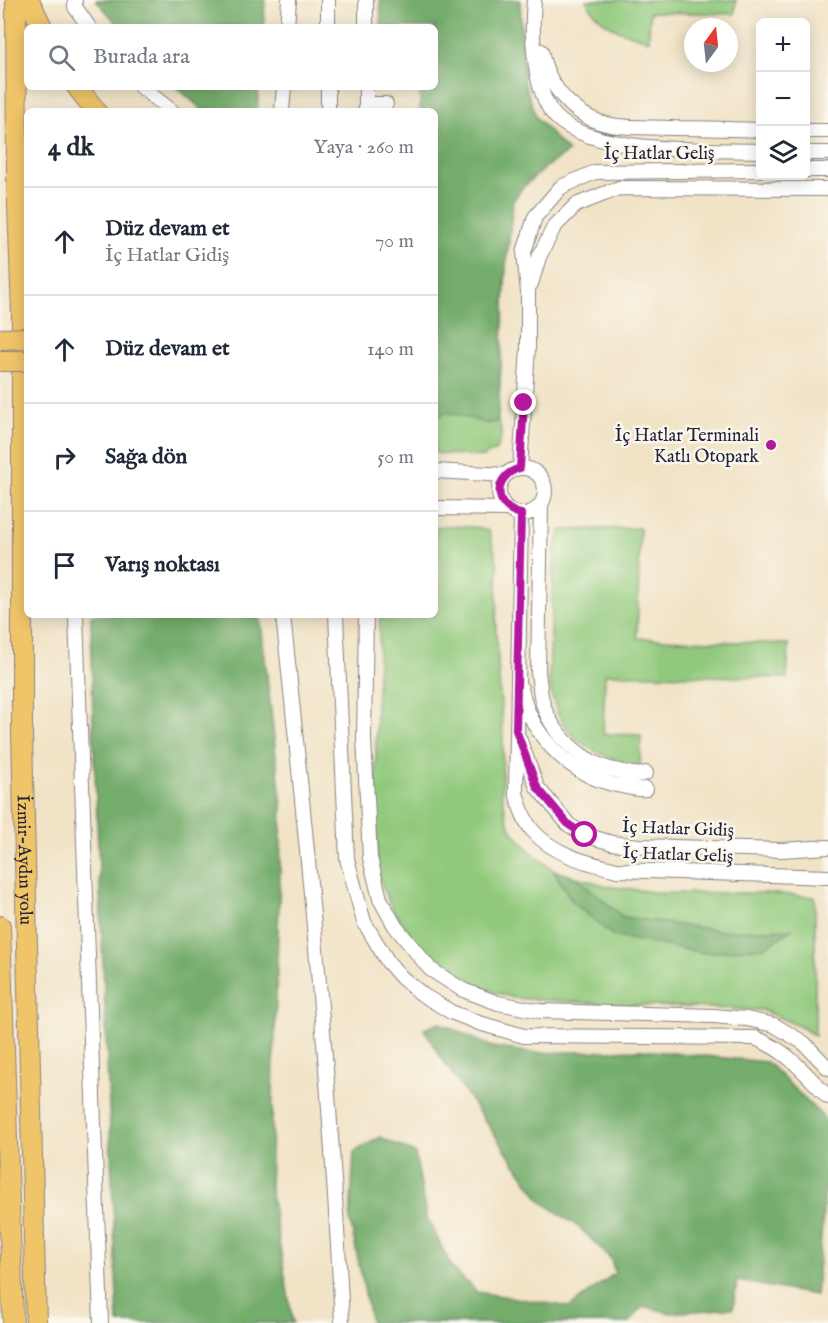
<!DOCTYPE html>
<html lang="tr">
<meta charset="utf-8">
<style>
:root{--surface:#fff;--page:#f2f2f3;--text:#1f2937;--muted:#747a83;--line:#e0e1e3}
body{margin:0;font-family:"IM FELL English",serif;background:var(--page);color:var(--text)}
.controls{position:absolute;right:18px;top:18px;display:grid;overflow:hidden;border-radius:9px;box-shadow:0 3px 15px #0003}
.controls button{width:54px;height:54px;display:grid;place-items:center;padding:0;border:0;border-bottom:2px solid var(--line);background:var(--surface);color:var(--text);font:30px sans-serif}
.compass{position:absolute;left:684px;top:18px;width:54px;height:54px;border-radius:50%;background:var(--surface);box-shadow:0 3px 15px #0003;rotate:15deg}
.stop{position:absolute;width:18px;height:18px;margin:-14px;border:4px solid #b5179e;border-radius:50%;background:#fff}
.stop.end{background:#b5179e;border-color:#fff;box-shadow:0 2px 6px #0008}
.list{margin:0;padding:0;list-style:none}
h2{display:flex;justify-content:space-between;align-items:center;height:78px;margin:0;padding:0 24px;font-size:26px}
h2 small{font-size:20px;font-weight:400;color:var(--muted)}
.list li{display:grid;grid-template-columns:39px 1fr auto;gap:18px;align-items:center;box-sizing:border-box;height:108px;padding:0 24px;border-top:2px solid var(--line)}
.list b{display:block;font-size:22px;white-space:nowrap}
.list p{margin:0;font-size:20px;white-space:nowrap;color:var(--muted)}
.list em{font-size:20px;font-style:normal;color:var(--muted)}
.icon{flex:none;width:33px;height:33px;fill:none;stroke:currentColor;stroke-width:2;stroke-linecap:round;stroke-linejoin:round}
.map{position:relative;flex:none;width:828px;height:1323px;overflow:hidden}
.search{position:absolute;background:var(--surface);box-shadow:0 3px 15px #0003;left:24px;top:24px;width:414px;height:66px;display:flex;align-items:center;gap:15px;box-sizing:border-box;padding:0 21px;border-radius:9px;color:var(--muted);font-size:22px}
.panel{position:absolute;background:var(--surface);box-shadow:0 3px 15px #0003;left:24px;top:108px;width:414px;height:510px;border-radius:9px}
.map>svg:first-child{display:block}
.green{fill:#91c97c;stroke:#5a765c;stroke-width:1.5}
.forest{fill:#74ad6c;stroke:#4b6854;stroke-width:1.5}
.lines{fill:none;stroke-linecap:round;stroke-linejoin:round}
.minor-casing{stroke:#8a8280;stroke-width:16}
.highway-casing{stroke:#8a8280;stroke-width:22}
.minor{stroke:#fff;stroke-width:14}
.highway{stroke:#f0c469;stroke-width:20}
.highway-bridge-casing{stroke:#8a8280;stroke-width:22;stroke-linecap:butt}
.highway-bridge{stroke:#f0c469;stroke-width:20}
.route{stroke:#b5179e;stroke-width:8}
.poi-dot{fill:#b5179e;stroke:#fbf7ec;stroke-width:2}
.labels{text-anchor:middle;stroke-width:5;stroke-linejoin:round;paint-order:stroke}
.street-label{font-size:18px;fill:#22223b;stroke:#fbf7ec}
.poi-label{font-size:18px;fill:#22223b;stroke:#fbf7ec;text-anchor:end}
</style>
<div class="map">
<svg width="828" height="1323" viewBox="0 0 828 1323">
<rect width="100%" height="100%" fill="#fbf7ec"/>
<filter id="ink" filterUnits="userSpaceOnUse"><feTurbulence type="fractalNoise" baseFrequency=".0167" numOctaves="2"/><feDisplacementMap in="SourceGraphic" scale="12" xChannelSelector="R" yChannelSelector="G"/><feConvolveMatrix kernelMatrix="1 2 1 2 8 2 1 2 1" color-interpolation-filters="sRGB"/></filter>
<filter id="wash" filterUnits="userSpaceOnUse"><feTurbulence type="fractalNoise" baseFrequency=".008" numOctaves="4" result="noise"/><feDisplacementMap in="SourceGraphic" scale="24" xChannelSelector="R" yChannelSelector="G"/><feGaussianBlur stdDeviation="1.35" result="paint"/><feColorMatrix in="noise" values="0 0 0 0 0 0 0 0 0 0 0 0 0 0 0 0 0 1.4 0 .05"/><feComposite in="paint" operator="in"/></filter>
<g filter="url(#wash)">
<rect width="100%" height="100%" fill="#f1e3c6"/>
<path class="green" d="M586,0H736L735,14L650,12L649,40C624,34 597,25 586,0Z
M447,412L489,423L498,421C504,432 501,439 496,450L483,457L435,453V418Z
M447,526L475,527L489,531L498,565L496,630L503,738L502,794L506,815L512,831L531,852L553,870L607,886L661,893H766L815,897V1036L799,1026L761,1010L603,1004L513,998L473,985L442,966L413,939L391,907L378,876L376,830V712L380,615H435V527Z
M640,528L637,638L789,644L787,678L605,674L603,734L641,735L640,767C589,754 556,737 549,680L554,553L561,530Z"/>
<path class="forest" d="M96,0H265L264,27H120Z
M380,0H520L524,81L536,117L568,152L547,166L522,188L513,201L506,267L498,421L489,424L447,412L435,418V111H420V87H435V27H381Z
M176,87H259L257,111H204Z
M91,615H260L282,807L270,1189L293,1323H118L93,726Z
M553,870L577,878L623,917L724,931L792,929L765,947L705,953L613,936L573,902Z
M440,1023L492,1047L534,1053L642,1050L767,1062L828,1122V1157L816,1295L737,1281L733,1308L670,1313L643,1306L629,1323H371L350,1220L354,1152L380,1137L415,1153L427,1218L453,1269L477,1292L570,1307L615,1273L611,1259L581,1229L541,1201L440,1056L424,1029Z"/>
</g>
<g filter="url(#ink)">
<g class="lines">
<defs>
<path id="minor" d="M75,0V7L89,27
M366,0V27
M534,0C531,32 533,84 551,111C582,156 709,149 760,151
M287,27L289,0
M328,27V0
M541,51C548,89 578,122 618,126C636,128 655,127 673,128C702,128 731,129 760,130
M141,87L172,111
M366,87V111
M366,104H386
M282,111L284,87
M328,111V87
M806,131H828
M806,153H828
M806,170H828
M531,284L539,257L554,227L576,205L619,188L828,189
M499 491a23 23 0 1 1 46 0a23 23 0 1 1-46 0Z
M520,468L528,348V292L524,252L535,217L561,187L595,172L760,170
M435,471L506,475
M541,505L538,672C539,680 540,688 541,696C549,733 582,764 619,771C628,773 637,777 646,773
M435,508L507,509
M521,515L516,793C520,806 524,821 533,831C554,855 588,863 617,870L828,877
M76,615L101,1323
M283,615C308,850 331,1087 342,1323
M336,615L347,859L364,922L388,962L402,978L423,995L451,1012L479,1023L524,1036L755,1038C788,1051 804,1072 828,1097
M366,615L364,738L370,858L380,899L395,926L430,969L463,990L498,1003L540,1011L714,1016L747,1019L774,1025L804,1043L828,1068
M521,688C531,738 573,778 622,786C630,788 638,790 646,789
M519,738L537,787L569,825L585,835L612,843L639,846L782,850L828,847"/>
<g id="highway">
<path id="s1" d="M16,0L17,176L22,314V734L36,1323"/>
<path d="M29,0L42,27"/>
<path d="M77,87L96,111"/>
<path d="M0,926L13,1323"/>
</g>
</defs>
<use href="#minor" class="minor-casing"/>
<use href="#highway" class="highway-casing"/>
<use href="#minor" class="minor"/>
<use href="#highway" class="highway"/>
<defs>
<path id="highway-bridge" d="M0,339L27,338
M0,361H27"/>
</defs>
<use href="#highway-bridge" class="highway-bridge-casing"/>
<use href="#highway-bridge" class="highway-bridge"/>
</g>
</g>
<g class="lines" filter="url(#ink)">
<path class="route" d="M524,403L520,468C492,476 493,508 521,514L516,730L537,787L569,825L585,835"/>
</g>
<circle class="poi-dot" cx="771" cy="445" r="6"/>
<g class="labels">
<g class="street-label">
<text x="659" y="159">İç Hatlar Geliş</text>
<text transform="translate(678 828) rotate(2)" y="6">İç Hatlar Gidiş</text>
<text transform="translate(678 854) rotate(2)" y="6">İç Hatlar Geliş</text>
<text dy="6" stroke="none"><textPath href="#s1" startOffset="860">İzmir-Aydın yolu</textPath></text>
</g>
<g class="poi-label">
<text x="759" y="441">İç Hatlar Terminali<tspan x="759" dy="21">Katlı Otopark</tspan></text>
</g>
</g>
</svg>
<div class="controls">
<button>+</button>
<button>−</button>
<button><svg class="icon" aria-label="layers" viewBox="0 0 24 24"><path d="M12 4l9 5-9 5-9-5zM3 14l9 5 9-5"/></svg></button>
</div>
<svg class="compass" viewBox="-18 -18 36 36"><path d="M0-13l5 13h-10z" fill="#e53935"/><path d="M0 13l5-13h-10z" fill="#747a83"/></svg>
<div class="stop" style="left:585px;top:835px"></div>
<div class="stop end" style="left:524px;top:403px"></div>
<div class="search"><svg class="icon" aria-label="search" viewBox="0 0 24 24"><circle cx="10" cy="10" r="6"/><path d="M15 15l6 6"/></svg>Burada ara</div>
<section class="panel">
<h2>4 dk<small>Yaya · 260 m</small></h2>
<ul class="list">
<li><svg class="icon" aria-label="ahead" viewBox="0 0 24 24"><path d="M12 20V5M6 11l6-6 6 6"/></svg><div><b>Düz devam et</b><p>İç Hatlar Gidiş</p></div><em>70 m</em></li>
<li><svg class="icon" aria-label="ahead" viewBox="0 0 24 24"><path d="M12 20V5M6 11l6-6 6 6"/></svg><div><b>Düz devam et</b></div><em>140 m</em></li>
<li><svg class="icon" aria-label="right" viewBox="0 0 24 24"><path d="M7 20v-9h11M14 6l5 5-5 5"/></svg><div><b>Sağa dön</b></div><em>50 m</em></li>
<li><svg class="icon" aria-label="arrive" viewBox="0 0 24 24"><path d="M6 21V4h12l-3 4 3 4H6"/></svg><div><b>Varış noktası</b></div></li>
</ul>
</section>
</div>
